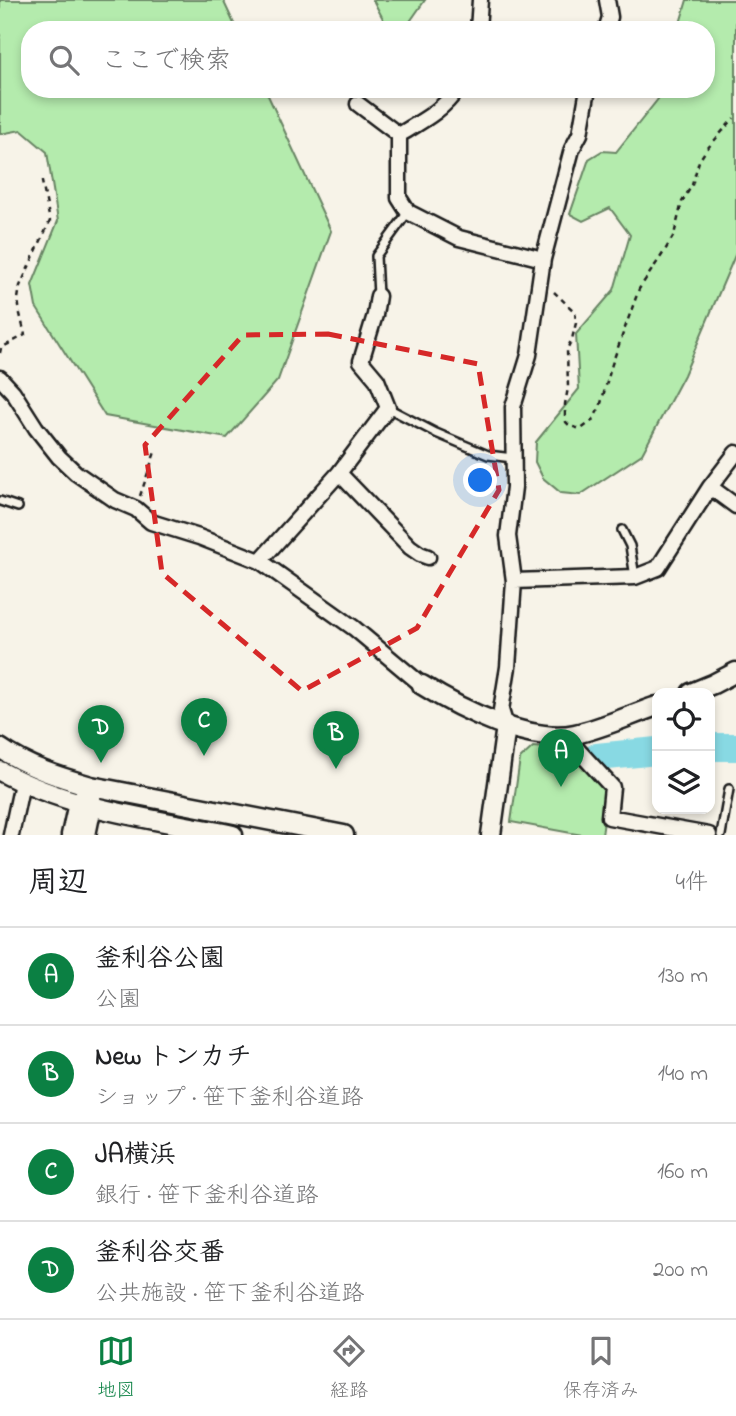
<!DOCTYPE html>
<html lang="ja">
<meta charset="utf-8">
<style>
:root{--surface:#fff;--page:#f2f2f2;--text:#202124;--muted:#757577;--line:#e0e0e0;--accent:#0b8043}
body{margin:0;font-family:"Indie Flower","Klee One",sans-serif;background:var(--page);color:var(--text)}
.controls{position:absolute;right:21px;bottom:21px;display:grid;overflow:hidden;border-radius:14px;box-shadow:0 4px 10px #0003}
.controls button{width:63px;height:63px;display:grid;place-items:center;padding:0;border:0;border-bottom:2px solid var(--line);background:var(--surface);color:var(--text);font:35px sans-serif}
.you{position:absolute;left:481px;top:481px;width:24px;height:24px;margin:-18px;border:5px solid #fff;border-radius:50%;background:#1a73e8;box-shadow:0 0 0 10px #1a73e833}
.badge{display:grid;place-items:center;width:46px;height:46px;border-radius:50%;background:var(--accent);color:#fff;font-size:23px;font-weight:700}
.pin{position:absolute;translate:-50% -58px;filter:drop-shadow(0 2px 4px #0008)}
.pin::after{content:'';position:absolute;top:37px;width:24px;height:21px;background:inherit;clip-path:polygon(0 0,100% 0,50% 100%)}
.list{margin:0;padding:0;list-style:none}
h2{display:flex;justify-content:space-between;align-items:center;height:91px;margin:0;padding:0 28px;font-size:30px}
h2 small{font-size:23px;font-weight:400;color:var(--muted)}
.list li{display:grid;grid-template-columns:46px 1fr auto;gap:21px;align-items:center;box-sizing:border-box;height:98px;padding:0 28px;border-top:2px solid var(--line)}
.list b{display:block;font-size:26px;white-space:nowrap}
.list p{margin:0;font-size:23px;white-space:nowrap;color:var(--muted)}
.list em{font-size:23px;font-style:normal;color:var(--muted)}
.icon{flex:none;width:38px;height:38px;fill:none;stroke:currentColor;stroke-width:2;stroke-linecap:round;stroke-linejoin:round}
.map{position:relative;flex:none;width:736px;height:835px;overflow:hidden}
.search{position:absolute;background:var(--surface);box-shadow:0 4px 10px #0003;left:21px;right:21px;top:21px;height:77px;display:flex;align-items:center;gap:18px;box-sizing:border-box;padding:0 24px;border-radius:28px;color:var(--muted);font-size:26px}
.sheet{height:483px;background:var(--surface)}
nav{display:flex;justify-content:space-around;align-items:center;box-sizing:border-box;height:98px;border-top:2px solid var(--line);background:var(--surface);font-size:19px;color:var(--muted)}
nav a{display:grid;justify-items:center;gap:4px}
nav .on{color:var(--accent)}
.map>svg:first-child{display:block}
.green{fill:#b4ebad;stroke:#688464;stroke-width:2}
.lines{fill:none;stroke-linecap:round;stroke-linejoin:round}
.river{stroke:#88d9e3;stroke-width:28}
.service-casing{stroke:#1c1c1c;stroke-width:12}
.minor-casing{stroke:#1c1c1c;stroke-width:19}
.tertiary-casing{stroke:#1c1c1c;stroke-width:23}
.path{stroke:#1c1c1c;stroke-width:2.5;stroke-dasharray:5 5;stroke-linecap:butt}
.service{stroke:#f7f3e8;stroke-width:7}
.minor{stroke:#f7f3e8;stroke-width:14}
.tertiary{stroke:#f7f3e8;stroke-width:18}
.marked{fill:none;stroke:#d62828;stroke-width:5;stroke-dasharray:14 9;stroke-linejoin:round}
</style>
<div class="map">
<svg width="736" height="835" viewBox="0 0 736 835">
<rect width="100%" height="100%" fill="#f7f3e8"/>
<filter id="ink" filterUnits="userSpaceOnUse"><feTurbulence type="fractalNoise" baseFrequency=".0143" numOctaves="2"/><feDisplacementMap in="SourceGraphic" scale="14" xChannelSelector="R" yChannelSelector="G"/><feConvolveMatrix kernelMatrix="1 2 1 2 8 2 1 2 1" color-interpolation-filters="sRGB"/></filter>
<g filter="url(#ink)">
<path class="green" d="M0,0H223L237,30H30V89H265L331,231L278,380L227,438L105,416L36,307L32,285L58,221L47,152L21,130L0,134Z
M373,0H425L404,30H389Z
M687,0H736V253L684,375L642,454L580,495L561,493L543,478L535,462L536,442L579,389L576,334L614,290L630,235L610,208L583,221L570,214L589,159L602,151L616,152L658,99L661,89H706V30H678Z
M533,747L571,750L608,793L602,835H582L511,822L520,759Z"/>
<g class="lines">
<path class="river" d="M710,747H736
M597,757L657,751"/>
<defs>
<path id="service" d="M378,296L376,256L408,212
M388,408L436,433L488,455L513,458
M0,501L18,507
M622,530L630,546L635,577
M721,835L729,789"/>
<path id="minor" d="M478,30L480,0
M606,30L610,17L607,0
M358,104L399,135V198L408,212L459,238L543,259
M399,135C420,122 443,111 457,89
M0,378L13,392L36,428L59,457L76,473L115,500L136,509L151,522L199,537L260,561L354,628L422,685
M339,473L410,547L420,554L428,557
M710,487L736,506
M260,561L339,473L388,408L377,380L361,361L375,315L378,296
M514,581L635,577L658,568L710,487L736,453
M506,726L501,710L508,667L514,581L508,536L514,487L513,407L529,355L543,259L572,149L580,134L588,89
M572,735L576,748L612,787L609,817L709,835
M11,835L22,783"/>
<path id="tertiary" d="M422,685C460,709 530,744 575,734C603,728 630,715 657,706
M691,693L713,684L736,672
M0,748C27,767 59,777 91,786L344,835
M0,771C71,810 155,819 233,835
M71,835L78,803L84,796
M86,835L92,806L91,797
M491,835L506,726"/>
</defs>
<use href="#service" class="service-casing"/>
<use href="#minor" class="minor-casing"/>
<use href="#tertiary" class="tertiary-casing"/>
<path class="path" d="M554,292L575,312L576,323L572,339L567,349L568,388L565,404V416L566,422L570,426L581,429L592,421L600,407L612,364L639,289L664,252L674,235L682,202L692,185L699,161L706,150L734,118
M0,353L1,348L25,335L20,314L18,299L20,286L50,221L41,177
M140,496L156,449"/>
<use href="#service" class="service"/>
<use href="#minor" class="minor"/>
<use href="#tertiary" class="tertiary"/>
</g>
</g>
<path class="marked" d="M328,334L478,364L499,490L417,628L302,691L162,573L145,445L243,335Z"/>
</svg>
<div class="controls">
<button><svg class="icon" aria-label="locate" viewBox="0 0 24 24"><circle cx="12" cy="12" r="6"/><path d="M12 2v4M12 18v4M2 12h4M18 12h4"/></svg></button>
<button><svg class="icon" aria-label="layers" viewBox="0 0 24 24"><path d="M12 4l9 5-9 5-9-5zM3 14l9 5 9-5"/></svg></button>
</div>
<div class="you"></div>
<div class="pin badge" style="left:561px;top:787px">A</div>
<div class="pin badge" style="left:336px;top:769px">B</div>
<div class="pin badge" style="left:204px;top:756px">C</div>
<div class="pin badge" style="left:101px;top:763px">D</div>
<div class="search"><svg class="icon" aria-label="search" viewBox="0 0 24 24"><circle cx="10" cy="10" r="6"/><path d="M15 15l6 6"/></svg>ここで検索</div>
</div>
<section class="sheet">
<h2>周辺<small>4件</small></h2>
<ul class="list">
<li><span class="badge">A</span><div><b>釜利谷公園</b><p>公園</p></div><em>130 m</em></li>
<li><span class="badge">B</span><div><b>New トンカチ</b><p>ショップ · 笹下釜利谷道路</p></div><em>140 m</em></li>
<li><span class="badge">C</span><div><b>JA横浜</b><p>銀行 · 笹下釜利谷道路</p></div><em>160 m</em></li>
<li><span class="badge">D</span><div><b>釜利谷交番</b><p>公共施設 · 笹下釜利谷道路</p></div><em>200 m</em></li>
</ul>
</section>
<nav>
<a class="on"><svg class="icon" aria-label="map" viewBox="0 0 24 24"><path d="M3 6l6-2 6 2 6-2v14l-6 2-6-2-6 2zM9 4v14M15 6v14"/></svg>地図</a>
<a><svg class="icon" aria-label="directions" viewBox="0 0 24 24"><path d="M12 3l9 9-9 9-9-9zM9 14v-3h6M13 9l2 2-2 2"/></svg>経路</a>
<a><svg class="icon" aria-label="saved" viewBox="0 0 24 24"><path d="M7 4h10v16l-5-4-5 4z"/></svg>保存済み</a>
</nav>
